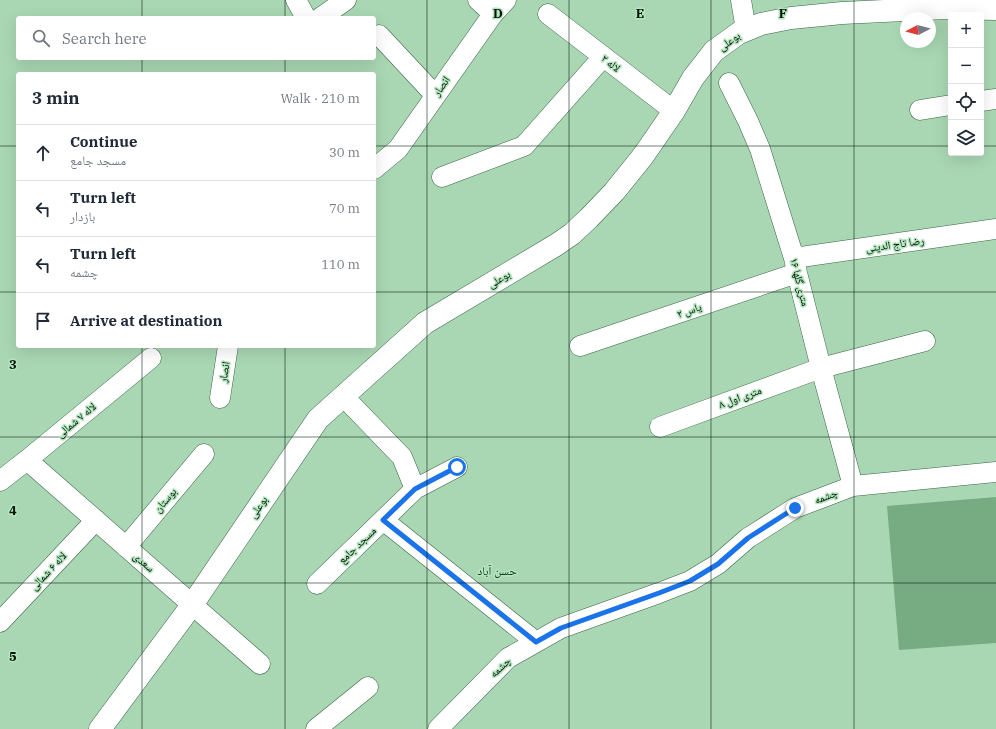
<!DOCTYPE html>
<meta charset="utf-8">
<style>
:root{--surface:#fff;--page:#f6f6f7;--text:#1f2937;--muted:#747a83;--line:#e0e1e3}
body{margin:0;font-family:"IBM Plex Serif","Noto Naskh Arabic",serif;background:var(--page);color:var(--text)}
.controls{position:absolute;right:12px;top:12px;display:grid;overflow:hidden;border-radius:4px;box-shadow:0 4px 16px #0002}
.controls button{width:36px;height:36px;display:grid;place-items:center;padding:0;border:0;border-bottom:1px solid var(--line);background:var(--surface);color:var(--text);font:20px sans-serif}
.compass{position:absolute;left:900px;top:12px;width:36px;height:36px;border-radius:50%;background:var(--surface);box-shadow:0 4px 16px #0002;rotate:263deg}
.stop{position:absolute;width:12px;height:12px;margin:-9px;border:3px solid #1a73e8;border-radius:50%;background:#fff}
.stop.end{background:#1a73e8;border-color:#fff;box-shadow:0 1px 4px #0008}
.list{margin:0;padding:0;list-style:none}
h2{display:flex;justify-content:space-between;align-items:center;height:52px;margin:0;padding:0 16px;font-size:17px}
h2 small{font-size:13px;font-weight:400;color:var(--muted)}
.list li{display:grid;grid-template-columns:26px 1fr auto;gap:12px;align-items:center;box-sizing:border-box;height:56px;padding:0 16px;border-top:1px solid var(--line)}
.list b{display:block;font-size:15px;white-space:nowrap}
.list p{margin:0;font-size:13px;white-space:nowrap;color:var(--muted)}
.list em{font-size:13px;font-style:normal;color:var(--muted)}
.icon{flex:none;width:22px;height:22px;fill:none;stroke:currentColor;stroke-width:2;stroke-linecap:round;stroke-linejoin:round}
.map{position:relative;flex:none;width:996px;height:729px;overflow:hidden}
.search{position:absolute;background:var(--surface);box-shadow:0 4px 16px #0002;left:16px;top:16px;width:360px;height:44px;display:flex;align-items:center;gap:10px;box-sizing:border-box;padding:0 14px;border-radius:4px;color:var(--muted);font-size:15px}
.panel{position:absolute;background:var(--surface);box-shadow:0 4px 16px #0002;left:16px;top:72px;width:360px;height:276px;border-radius:4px}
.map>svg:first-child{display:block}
.green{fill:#77ac83}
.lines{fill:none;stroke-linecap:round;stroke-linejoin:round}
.street-casing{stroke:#396444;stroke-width:21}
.secondary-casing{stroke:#396444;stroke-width:23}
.street{stroke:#fff;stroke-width:20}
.secondary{stroke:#fff;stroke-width:22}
.route{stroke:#1a73e8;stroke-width:5}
.grid{fill:none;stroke:#051609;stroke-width:1;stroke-opacity:0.55}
.labels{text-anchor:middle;stroke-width:3;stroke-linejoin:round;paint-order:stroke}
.street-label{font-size:11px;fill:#051609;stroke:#b5e5bf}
.neighbourhood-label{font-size:12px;fill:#0f3b1e;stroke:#b5e5bf}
.grid-label{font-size:13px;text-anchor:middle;font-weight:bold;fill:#051609;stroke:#b5e5bf;stroke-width:3;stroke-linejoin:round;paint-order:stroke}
</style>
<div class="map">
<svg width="996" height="729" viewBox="0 0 996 729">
<rect width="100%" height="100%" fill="#a9d7b3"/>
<path class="green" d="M996,497V643L899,650L887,506Z"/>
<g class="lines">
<defs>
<path id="street" d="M296,0L306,18
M478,0L493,14
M741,0L746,30
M548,14L674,111
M320,18L346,0
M379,35L435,95
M729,83L748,121L760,149L794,258L797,273L821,368L853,486
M981,101L996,99
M920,110L951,105
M374,169L398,149L493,14L506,0
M442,177L524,146L603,57
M794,258L996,229
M580,346L797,273
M343,396L402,457L415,489
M220,398L228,346
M660,427L821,368L925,341
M27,460L260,664
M0,481L27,460L151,358
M383,520L536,642
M126,547L204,454
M317,584L415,489L457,467
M0,622L96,520
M316,729L368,687
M438,729L508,658L561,628L659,593L690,581L718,564L748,538L795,508L853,486L996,472"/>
<path id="secondary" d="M100,729L192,605L318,419L425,323L556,245L572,234L589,218L614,192L643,156L674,111L693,78L714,51L739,33L761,24L791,18L842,13L946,8L996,9"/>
</defs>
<use href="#street" class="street-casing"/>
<use href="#secondary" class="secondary-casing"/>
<use href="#street" class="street"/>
<use href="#secondary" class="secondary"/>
</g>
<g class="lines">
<path class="route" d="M457,467L415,489L383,520L536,642L561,628L659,593L690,581L718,564L748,538L795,508"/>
</g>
<path class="grid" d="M142,0V18M285,0V18M427,0V729M569,0V729M711,0V729M854,0V729M142,58V74M285,58V74M0,146H18M374,146H951M981,146H996M0,292H18M374,292H996M142,346V729M285,346V729M0,437H996M0,583H996"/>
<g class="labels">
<g class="street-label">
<text transform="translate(729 41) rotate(-35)" y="4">بوعلی</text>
<text transform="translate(611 63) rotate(38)" y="4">لاله ۲</text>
<text transform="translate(441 86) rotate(-55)" y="4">انصار</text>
<text transform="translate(895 244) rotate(-8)" y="4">رضا تاج الدینی</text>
<text transform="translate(499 279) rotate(-31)" y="4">بوعلی</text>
<text transform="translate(800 282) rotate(76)" y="4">۱۶ متری گلها</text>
<text transform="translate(689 310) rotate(-19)" y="4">یاس ۲</text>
<text transform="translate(224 372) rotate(-81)" y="4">انصار</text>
<text transform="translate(740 397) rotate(-20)" y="4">۸ متری اول</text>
<text transform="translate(76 420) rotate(-40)" y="4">لاله ۷ شمالی</text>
<text transform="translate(826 496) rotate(-21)" y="4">چشمه</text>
<text transform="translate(165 500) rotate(-50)" y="4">بوستان</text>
<text transform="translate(258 507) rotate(-56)" y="4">بوعلی</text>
<text transform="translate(357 545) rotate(-44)" y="4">مسجد جامع</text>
<text transform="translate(144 562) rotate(41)" y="4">سعدی</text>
<text transform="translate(48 571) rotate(-47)" y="4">لاله ۶ شمالی</text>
<text transform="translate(500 667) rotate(-43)" y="4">چشمه</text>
</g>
<g class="neighbourhood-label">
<text x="497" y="575">حسن آباد</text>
</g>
</g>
<g class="grid-label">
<text x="498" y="18">D</text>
<text x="640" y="18">E</text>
<text x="783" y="18">F</text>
<text x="13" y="369">3</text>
<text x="13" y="515">4</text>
<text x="13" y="661">5</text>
</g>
</svg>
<div class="controls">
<button>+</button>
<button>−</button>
<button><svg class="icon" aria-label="locate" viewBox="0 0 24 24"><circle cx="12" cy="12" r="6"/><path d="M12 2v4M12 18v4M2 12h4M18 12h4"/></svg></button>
<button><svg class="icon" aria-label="layers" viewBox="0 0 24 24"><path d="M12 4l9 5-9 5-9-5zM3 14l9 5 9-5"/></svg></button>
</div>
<svg class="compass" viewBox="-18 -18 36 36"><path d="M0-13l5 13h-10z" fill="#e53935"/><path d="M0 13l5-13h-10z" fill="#747a83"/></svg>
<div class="stop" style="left:457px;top:467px"></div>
<div class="stop end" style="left:795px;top:508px"></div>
<div class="search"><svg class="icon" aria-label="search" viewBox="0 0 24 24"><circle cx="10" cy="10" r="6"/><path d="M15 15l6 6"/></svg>Search here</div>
<section class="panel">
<h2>3 min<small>Walk · 210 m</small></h2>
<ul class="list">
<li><svg class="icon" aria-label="ahead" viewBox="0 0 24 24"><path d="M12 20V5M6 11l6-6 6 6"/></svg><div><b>Continue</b><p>مسجد جامع</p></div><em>30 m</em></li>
<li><svg class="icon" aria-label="left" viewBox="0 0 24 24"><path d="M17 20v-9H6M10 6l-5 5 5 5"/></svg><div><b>Turn left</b><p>بازدار</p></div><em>70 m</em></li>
<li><svg class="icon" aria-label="left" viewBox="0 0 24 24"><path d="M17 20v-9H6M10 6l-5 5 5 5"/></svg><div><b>Turn left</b><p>چشمه</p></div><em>110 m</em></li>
<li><svg class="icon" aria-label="arrive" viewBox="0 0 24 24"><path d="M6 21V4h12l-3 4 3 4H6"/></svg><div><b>Arrive at destination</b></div></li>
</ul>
</section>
</div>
